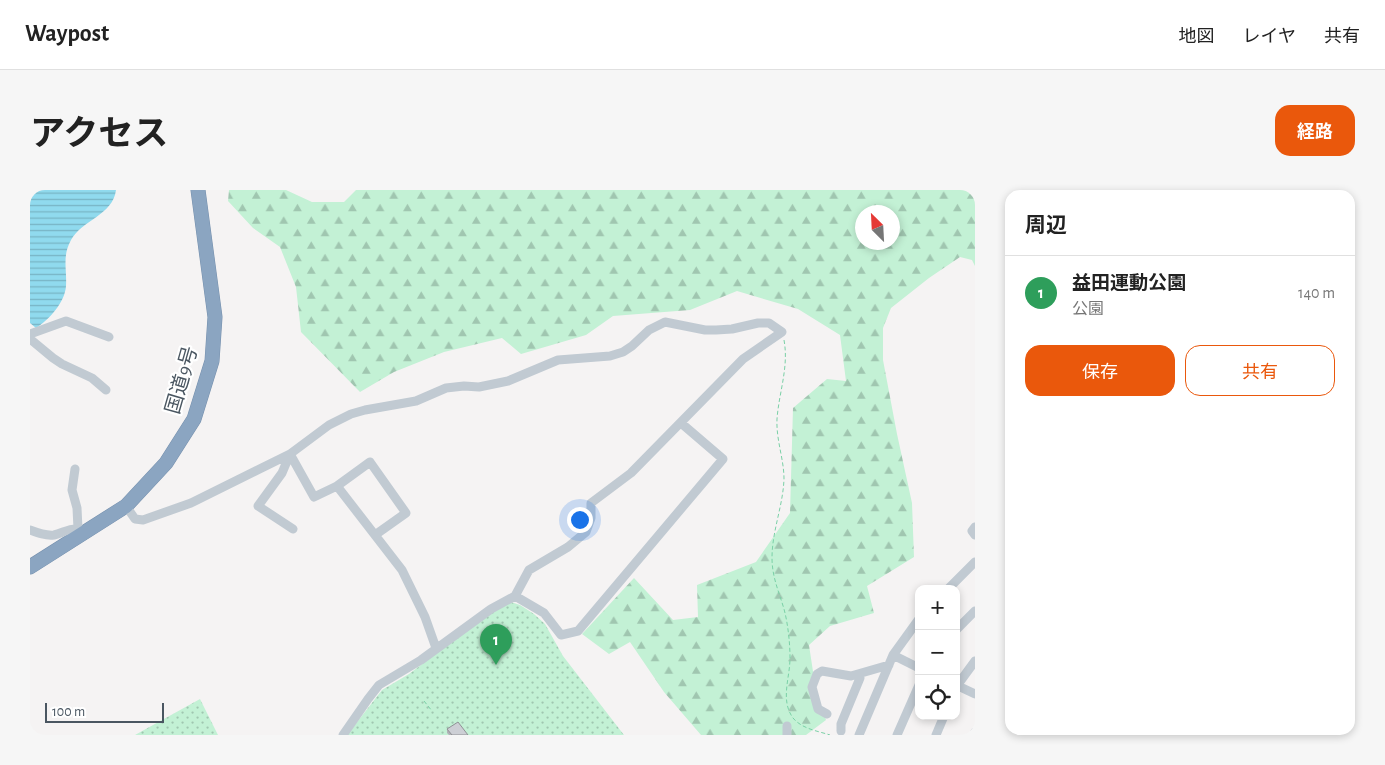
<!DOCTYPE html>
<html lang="ja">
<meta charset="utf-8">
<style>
:root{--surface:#fff;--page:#f6f6f6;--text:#222;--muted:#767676;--line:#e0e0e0;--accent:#ea580c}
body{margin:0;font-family:"Alegreya Sans","Noto Sans JP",sans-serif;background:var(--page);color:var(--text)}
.controls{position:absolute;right:15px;bottom:15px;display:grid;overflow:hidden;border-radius:10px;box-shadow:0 2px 8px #0003}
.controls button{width:45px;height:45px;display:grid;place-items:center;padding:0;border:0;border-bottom:1px solid var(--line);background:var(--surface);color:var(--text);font:25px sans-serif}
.compass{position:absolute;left:825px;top:15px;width:45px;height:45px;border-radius:50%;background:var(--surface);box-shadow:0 2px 8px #0003;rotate:336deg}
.scale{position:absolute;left:15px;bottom:12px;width:119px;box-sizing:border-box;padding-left:5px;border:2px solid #4a5661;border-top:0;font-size:14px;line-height:18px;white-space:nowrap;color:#4a5661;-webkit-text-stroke:4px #fff;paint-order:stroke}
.you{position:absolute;left:549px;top:329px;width:18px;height:18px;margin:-12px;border:4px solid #fff;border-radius:50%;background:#1a73e8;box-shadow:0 0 0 8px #1a73e833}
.badge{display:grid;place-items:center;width:32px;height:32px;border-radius:50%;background:var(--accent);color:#fff;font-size:16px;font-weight:700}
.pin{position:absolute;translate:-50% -41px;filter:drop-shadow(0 1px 2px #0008)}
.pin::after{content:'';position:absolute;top:26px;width:18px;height:15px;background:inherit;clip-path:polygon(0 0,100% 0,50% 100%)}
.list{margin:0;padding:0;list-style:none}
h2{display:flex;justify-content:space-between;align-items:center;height:65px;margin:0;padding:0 20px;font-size:21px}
h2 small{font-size:16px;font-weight:400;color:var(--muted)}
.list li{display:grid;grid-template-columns:32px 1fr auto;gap:15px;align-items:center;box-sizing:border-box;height:75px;padding:0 20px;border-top:1px solid var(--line)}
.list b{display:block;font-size:19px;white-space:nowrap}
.list p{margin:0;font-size:16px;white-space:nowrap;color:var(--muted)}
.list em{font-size:16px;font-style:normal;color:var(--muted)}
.actions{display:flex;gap:10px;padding:15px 20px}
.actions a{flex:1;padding:11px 0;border:1px solid var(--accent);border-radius:15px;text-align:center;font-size:18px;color:var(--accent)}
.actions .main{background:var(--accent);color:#fff}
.icon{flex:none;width:28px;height:28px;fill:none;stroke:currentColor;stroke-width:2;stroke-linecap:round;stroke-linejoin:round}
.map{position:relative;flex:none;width:945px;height:545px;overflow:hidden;border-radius:15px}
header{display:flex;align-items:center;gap:30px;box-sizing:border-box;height:70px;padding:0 25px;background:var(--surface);border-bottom:1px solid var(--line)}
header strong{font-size:24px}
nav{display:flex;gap:28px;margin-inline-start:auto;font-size:18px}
.intro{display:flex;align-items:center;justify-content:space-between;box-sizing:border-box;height:120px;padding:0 30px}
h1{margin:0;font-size:35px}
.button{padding:12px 22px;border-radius:15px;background:var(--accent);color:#fff;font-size:18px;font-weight:700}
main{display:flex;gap:30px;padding:0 30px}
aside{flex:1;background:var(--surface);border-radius:15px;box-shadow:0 2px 8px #0003}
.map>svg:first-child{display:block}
.forest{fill:url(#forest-firs);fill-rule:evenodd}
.park{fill:url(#park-dots)}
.water{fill:url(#water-rules)}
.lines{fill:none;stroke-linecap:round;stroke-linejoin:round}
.highway-casing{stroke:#7690ad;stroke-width:15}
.path{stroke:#7ad0a6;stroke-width:1;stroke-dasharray:4 2.5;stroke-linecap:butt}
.minor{stroke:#c1cad2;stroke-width:9}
.highway{stroke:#8ba5c1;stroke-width:14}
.wall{fill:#b0b2b7}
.building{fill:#cdcfd5;stroke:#909195}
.labels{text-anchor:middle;stroke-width:4.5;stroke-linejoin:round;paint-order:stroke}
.street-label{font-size:20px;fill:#4a5661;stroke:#fff}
</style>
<header>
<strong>Waypost</strong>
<nav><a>地図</a><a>レイヤ</a><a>共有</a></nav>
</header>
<div class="intro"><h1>アクセス</h1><a class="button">経路</a></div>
<main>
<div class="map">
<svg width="945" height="545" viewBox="0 0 945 545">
<defs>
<pattern id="forest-firs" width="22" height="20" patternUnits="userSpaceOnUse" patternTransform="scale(1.25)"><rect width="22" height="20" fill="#c3f1d5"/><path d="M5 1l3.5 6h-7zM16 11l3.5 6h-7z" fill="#a0c6b0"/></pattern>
<pattern id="park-dots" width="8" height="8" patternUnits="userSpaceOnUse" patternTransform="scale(1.25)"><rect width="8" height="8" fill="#c3f1d5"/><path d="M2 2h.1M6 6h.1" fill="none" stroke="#a0c6b0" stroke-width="1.8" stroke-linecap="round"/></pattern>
<pattern id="water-rules" width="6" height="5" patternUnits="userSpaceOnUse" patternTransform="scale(1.25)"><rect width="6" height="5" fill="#90daee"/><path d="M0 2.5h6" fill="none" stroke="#78b4c4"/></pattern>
</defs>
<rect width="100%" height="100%" fill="#f5f3f3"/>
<path class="forest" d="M199,0H256L282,12H314L326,0H945V76L942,70L930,67L899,88L861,118L853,138V170L867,244L882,313L884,367L837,396L844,423L800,436L779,455L787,508L796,530L776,545H671L634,502L600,452L579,464L552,444L604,388L643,430L668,427L667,395L726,372L760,323L763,218L797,189L816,191L810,145L768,119L707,101L660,120L583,126L556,145L491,164L472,148L414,162L364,182L330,202L271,142L266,97L250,57L223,38L198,11ZM832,22H862V52H832Z"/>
<path class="park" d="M481,412L490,415L504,424L515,434L533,466L594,545H317L352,500L379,484L462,421Z
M170,509L188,545H105L114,540Z"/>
<path class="water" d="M0,0H86C83,25 52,30 41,50C32,66 37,79 36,96C35,112 19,130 6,138L0,133Z"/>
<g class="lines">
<defs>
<path id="highway" d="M0,377L96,316L136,273L164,229L182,171L185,127L168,0"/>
</defs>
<use href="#highway" class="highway-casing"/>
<path class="path" d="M754,150C759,177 749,202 747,229C746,250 754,269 754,289C753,316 742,341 742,368C742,387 749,402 754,419C758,434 760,453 760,468C760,488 750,510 763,528C772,539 788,541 800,545
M394,511L402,521"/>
<path class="minor" d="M0,144L36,131L79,147
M0,149L23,168L32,174L62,188L76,200
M260,264L284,307L307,296L372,380L395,427L406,458
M260,264L252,283L228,316L263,339
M45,279L42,300L47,318L48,339
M307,296L340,272L376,323L345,345
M96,316L105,329L113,330L161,313L260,264L299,235L321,224L335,220L386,211L416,198L434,196L449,197L478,191L528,170L580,166L593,162L602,156L619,140L635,132L675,140H686L702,139L728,133H739L752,142L713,169L601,283L561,313V328L556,342L538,357L499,380L485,406L461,419L391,470L349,495L338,509L313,545
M945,337L942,341L945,345
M0,340C8,343 16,346 24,345C33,343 39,338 48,339L51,342
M918,399L945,372
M485,406L514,423L531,445L548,441L693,269L651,233
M926,440L945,421
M863,465L889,478
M926,495L945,504
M926,497L945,471
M797,524L788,519L782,497L787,484L792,481L821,486L859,475
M811,541V534L830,488
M757,545V536
M829,545L863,465L889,429
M867,545L889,495
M906,545L914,526
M944,545L945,542"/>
<use href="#highway" class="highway"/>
</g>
<path class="wall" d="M417,539L438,545H419L417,543Z"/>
<path class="building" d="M428,532L438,545H422L417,539Z"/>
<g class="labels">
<g class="street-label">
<text transform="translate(151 190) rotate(-74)" y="7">国道9号</text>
</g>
</g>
</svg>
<div class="controls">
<button>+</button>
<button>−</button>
<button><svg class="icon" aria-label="locate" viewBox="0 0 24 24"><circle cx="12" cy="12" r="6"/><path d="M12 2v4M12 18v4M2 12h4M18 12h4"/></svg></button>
</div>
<svg class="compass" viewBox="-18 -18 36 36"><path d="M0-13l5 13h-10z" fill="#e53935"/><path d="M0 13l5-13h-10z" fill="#767676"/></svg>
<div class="scale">100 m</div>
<div class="you"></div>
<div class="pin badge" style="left:466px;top:475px;background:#2e9e5b">1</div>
</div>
<aside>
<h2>周辺<small></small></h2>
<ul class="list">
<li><span class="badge" style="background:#2e9e5b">1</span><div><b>益田運動公園</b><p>公園</p></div><em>140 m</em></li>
</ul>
<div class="actions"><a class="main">保存</a><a>共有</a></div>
</aside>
</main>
